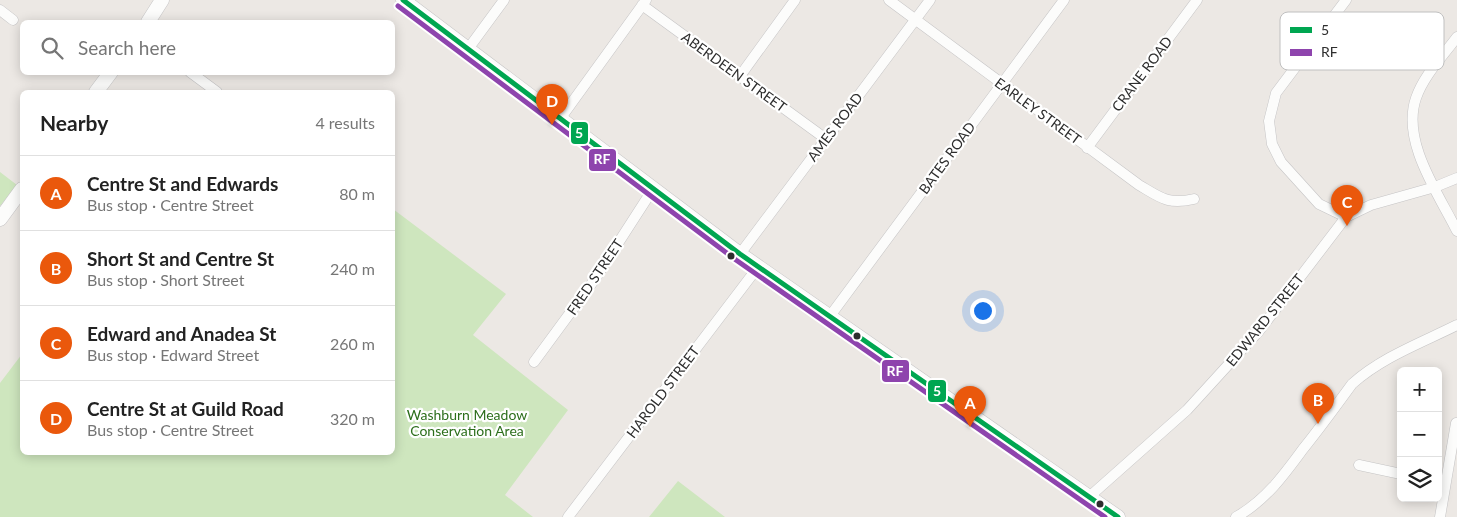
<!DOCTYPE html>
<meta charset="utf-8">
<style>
:root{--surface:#fff;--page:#f6f6f6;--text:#222;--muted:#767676;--line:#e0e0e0;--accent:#ea580c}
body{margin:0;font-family:Lato,sans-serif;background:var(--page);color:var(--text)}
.controls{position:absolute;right:15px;bottom:15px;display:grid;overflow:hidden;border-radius:8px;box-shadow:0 2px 12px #0003}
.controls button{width:45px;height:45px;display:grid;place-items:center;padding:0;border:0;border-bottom:1px solid var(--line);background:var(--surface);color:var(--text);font:25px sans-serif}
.you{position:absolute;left:982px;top:310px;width:18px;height:18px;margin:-12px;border:4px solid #fff;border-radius:50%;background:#1a73e8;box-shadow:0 0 0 8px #1a73e833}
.badge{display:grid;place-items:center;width:32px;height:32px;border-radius:50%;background:var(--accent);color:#fff;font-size:16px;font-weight:700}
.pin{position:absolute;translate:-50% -41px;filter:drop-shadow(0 1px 2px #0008)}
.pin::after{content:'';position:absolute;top:26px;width:18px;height:15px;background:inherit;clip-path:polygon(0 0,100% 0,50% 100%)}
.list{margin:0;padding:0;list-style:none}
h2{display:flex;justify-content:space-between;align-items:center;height:65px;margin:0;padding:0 20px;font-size:21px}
h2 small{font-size:16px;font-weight:400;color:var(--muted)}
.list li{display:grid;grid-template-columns:32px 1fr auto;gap:15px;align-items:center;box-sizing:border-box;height:75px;padding:0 20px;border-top:1px solid var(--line)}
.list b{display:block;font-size:19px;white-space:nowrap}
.list p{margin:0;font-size:16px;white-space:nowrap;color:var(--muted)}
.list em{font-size:16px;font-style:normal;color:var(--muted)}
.icon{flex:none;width:28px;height:28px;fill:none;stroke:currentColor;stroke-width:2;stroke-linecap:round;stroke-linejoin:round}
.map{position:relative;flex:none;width:1457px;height:517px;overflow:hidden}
.search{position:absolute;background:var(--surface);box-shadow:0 2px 12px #0003;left:20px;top:20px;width:375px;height:55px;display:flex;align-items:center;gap:12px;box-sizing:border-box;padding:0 18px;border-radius:8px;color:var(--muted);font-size:19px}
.panel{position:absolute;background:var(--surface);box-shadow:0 2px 12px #0003;left:20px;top:90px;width:375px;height:365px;border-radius:8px}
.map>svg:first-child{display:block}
.green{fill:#cee6be}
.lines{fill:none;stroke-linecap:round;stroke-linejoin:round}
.street-casing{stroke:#c5c4c5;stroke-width:11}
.secondary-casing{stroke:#c5c4c5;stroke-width:15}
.street{stroke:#fcfcfb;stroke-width:10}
.secondary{stroke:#fcfcfb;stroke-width:14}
.bus-1-casing{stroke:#fff;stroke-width:9}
.bus-2-casing{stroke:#fff;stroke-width:9}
.bus-1{stroke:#00a651;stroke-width:5}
.bus-2{stroke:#8e44ad;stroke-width:5}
.bus-dot{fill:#2e2e2e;stroke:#fff;stroke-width:2}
.labels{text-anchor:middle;stroke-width:4.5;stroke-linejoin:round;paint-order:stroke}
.street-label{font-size:14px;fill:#2e2e2e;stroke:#fff}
.park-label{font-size:14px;fill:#2c6e1b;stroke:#fff}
.key{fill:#fff;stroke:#c0c0c0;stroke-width:1}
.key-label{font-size:14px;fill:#2e2e2e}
.line-badge{stroke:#fff;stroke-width:2}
.badge-label{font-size:14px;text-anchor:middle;font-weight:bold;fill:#fff}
</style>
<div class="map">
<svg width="1457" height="517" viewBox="0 0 1457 517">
<rect width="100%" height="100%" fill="#ece8e4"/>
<path class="green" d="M0,172L17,185L0,206Z
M393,209L506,294L473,335L568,410L505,495L533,517H0V383L22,354V452H392Z
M678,481L725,517H649Z"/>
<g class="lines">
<defs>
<path id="street" d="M889,0L1139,185C1161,198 1168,205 1194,199
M1346,0L1276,93L1269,121L1272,144L1281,162L1319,204L1346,217
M642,5L826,139
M0,10L13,20
M1457,37C1443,56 1424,75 1416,98C1401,141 1438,193 1457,231
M468,49L504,0
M190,72L217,92
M740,76L795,0
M560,119L646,0
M1087,148L1197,0
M740,254L930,0
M830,316L1064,0
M534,362L595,279L653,189
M1359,465L1401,474
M1089,497L1187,410L1259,331L1346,217L1371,205L1435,187L1457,178
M568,517L758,267
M1236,517C1265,501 1284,475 1303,449C1320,428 1336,406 1352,384C1382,357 1421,343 1457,325
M1440,517L1456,423"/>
<path id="secondary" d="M403,0L740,254L1118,517
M148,22L162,0
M96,92L111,72
M0,219L22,189"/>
</defs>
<use href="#street" class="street-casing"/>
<use href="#secondary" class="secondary-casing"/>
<use href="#street" class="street"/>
<use href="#secondary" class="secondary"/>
<defs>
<path id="bus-1" d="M403,0L740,254L1118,517"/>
<path id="bus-2" d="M398,6L736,260L1105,517"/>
</defs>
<use href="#bus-1" class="bus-1-casing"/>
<use href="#bus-2" class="bus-2-casing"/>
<use href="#bus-1" class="bus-1"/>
<use href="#bus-2" class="bus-2"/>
</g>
<g class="bus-dot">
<circle cx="731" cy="256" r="4.5"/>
<circle cx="857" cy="336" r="4.5"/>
<circle cx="1100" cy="504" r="4.5"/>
</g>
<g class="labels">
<g class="street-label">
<text transform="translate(734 72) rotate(36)" y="5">ABERDEEN STREET</text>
<text transform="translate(1142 74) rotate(-53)" y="5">CRANE ROAD</text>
<text transform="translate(1038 111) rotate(36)" y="5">EARLEY STREET</text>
<text transform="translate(835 127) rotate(-53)" y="5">AMES ROAD</text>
<text transform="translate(947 158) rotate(-54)" y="5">BATES ROAD</text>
<text transform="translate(595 277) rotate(-56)" y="5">FRED STREET</text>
<text transform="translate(1265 320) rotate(-51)" y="5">EDWARD STREET</text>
<text transform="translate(663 392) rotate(-53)" y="5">HAROLD STREET</text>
</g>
<g class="park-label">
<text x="467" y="420">Washburn Meadow<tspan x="467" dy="16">Conservation Area</tspan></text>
</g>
</g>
<rect x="1280" y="12" width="164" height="58" rx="8" class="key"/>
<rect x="1290" y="27" width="22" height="6" fill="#00a651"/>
<rect x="1290" y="49" width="22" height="7" fill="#8e44ad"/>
<g class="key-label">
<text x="1321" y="35">5</text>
<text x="1321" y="57">RF</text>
</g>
<g class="line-badge">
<rect x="570" y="121" width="19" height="24" rx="5" fill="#00a651"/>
<rect x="588" y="148" width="29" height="24" rx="5" fill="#8e44ad"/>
<rect x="881" y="359" width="29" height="24" rx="5" fill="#8e44ad"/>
<rect x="927" y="379" width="20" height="24" rx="5" fill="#00a651"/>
</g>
<g class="badge-label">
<text x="579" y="138">5</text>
<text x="602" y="164">RF</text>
<text x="895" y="376">RF</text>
<text x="937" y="396">5</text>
</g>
</svg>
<div class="controls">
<button>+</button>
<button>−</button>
<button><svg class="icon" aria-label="layers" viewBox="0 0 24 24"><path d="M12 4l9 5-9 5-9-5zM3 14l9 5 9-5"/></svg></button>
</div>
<div class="you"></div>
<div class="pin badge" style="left:970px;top:427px">A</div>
<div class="pin badge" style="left:1318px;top:424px">B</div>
<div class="pin badge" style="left:1347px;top:226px">C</div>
<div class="pin badge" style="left:552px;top:125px">D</div>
<div class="search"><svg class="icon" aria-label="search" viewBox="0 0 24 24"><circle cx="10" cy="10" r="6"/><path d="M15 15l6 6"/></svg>Search here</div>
<section class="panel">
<h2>Nearby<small>4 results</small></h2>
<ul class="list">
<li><span class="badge">A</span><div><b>Centre St and Edwards</b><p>Bus stop · Centre Street</p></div><em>80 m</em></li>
<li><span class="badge">B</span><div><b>Short St and Centre St</b><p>Bus stop · Short Street</p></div><em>240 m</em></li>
<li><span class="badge">C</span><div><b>Edward and Anadea St</b><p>Bus stop · Edward Street</p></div><em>260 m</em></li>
<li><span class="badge">D</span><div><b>Centre St at Guild Road</b><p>Bus stop · Centre Street</p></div><em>320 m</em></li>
</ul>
</section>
</div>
